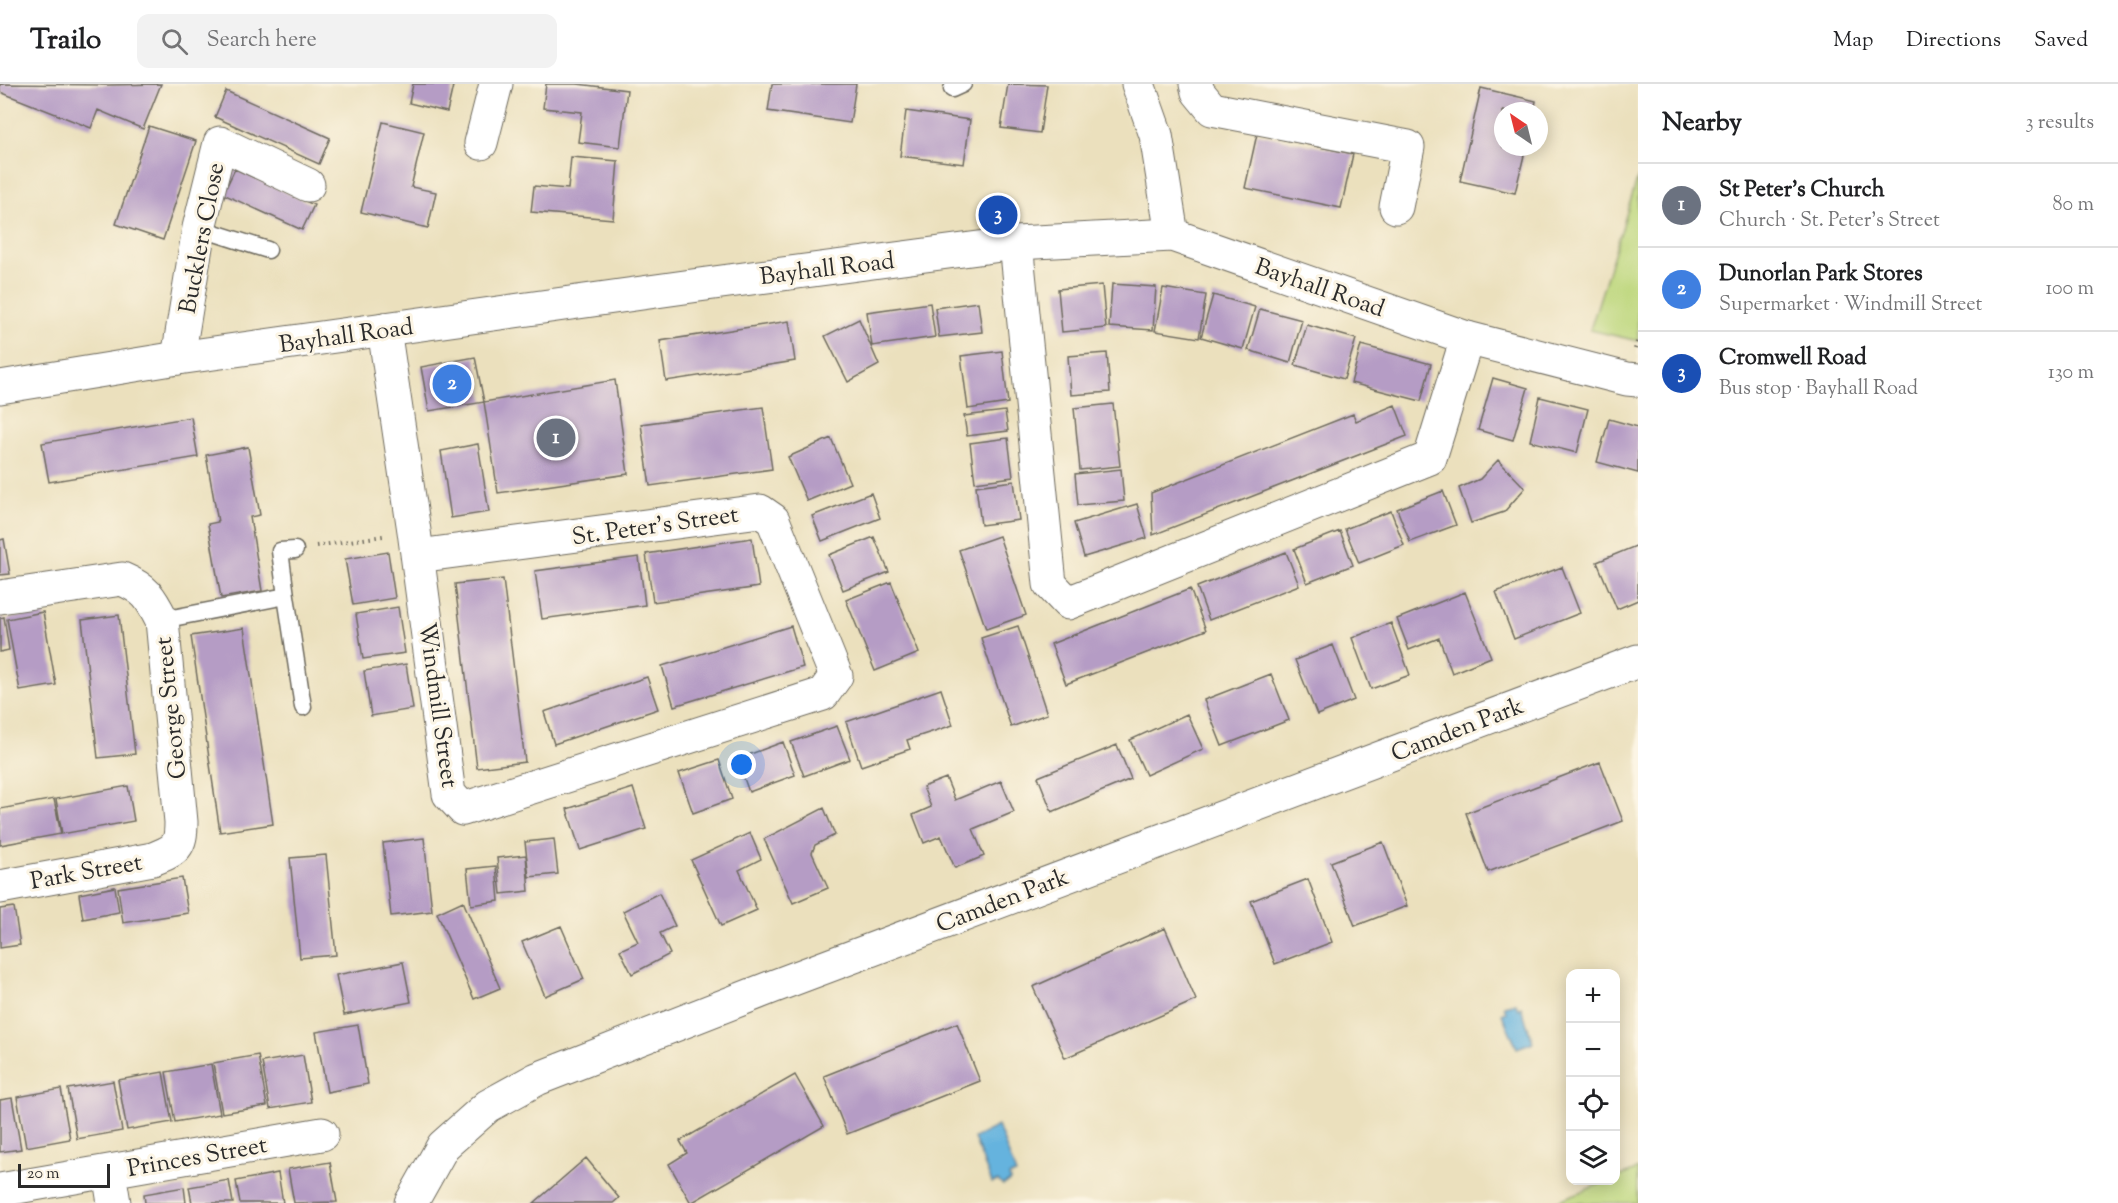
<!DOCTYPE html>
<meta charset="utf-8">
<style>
:root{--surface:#fff;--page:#f2f2f2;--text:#202124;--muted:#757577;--line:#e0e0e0;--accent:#b5179e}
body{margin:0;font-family:"Sorts Mill Goudy",serif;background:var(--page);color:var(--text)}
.controls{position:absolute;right:18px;bottom:18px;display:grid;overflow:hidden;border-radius:12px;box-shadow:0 3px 15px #0003}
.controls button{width:54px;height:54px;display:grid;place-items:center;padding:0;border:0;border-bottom:2px solid var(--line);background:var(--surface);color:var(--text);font:30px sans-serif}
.compass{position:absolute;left:1494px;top:18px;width:54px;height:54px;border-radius:50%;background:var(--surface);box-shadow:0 3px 15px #0003;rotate:325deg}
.scale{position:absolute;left:18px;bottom:15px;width:92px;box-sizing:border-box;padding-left:6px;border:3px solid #2b2b2b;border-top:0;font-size:16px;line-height:21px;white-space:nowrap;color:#2b2b2b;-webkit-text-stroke:4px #fcf5e5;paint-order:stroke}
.you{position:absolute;left:742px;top:681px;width:21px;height:21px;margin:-15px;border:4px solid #fff;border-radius:50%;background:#1a73e8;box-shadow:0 0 0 9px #1a73e833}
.badge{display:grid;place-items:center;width:39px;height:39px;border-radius:50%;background:var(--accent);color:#fff;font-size:20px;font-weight:700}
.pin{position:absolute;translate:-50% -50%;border:3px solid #fff;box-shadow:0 2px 6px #0006}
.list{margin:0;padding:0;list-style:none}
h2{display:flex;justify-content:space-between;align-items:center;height:78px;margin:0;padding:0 24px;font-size:26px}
h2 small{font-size:20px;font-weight:400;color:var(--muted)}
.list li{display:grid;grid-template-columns:39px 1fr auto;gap:18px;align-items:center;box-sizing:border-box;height:84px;padding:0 24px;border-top:2px solid var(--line)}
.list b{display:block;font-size:22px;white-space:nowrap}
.list p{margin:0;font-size:20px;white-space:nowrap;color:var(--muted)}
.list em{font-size:20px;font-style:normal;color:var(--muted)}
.icon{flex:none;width:33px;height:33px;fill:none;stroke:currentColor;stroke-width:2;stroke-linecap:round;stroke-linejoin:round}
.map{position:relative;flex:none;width:1638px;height:1119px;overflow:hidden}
header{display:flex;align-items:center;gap:36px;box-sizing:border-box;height:84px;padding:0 30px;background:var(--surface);border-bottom:2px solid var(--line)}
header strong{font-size:28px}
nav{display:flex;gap:33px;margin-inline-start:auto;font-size:21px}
.search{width:420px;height:54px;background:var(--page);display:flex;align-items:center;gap:15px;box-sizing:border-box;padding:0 21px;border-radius:12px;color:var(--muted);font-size:22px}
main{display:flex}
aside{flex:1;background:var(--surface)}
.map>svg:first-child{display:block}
.green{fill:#bdd77d;stroke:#748154;stroke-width:1.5}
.water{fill:#65b3de;stroke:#486f84;stroke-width:1.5}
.building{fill:#b59cc5}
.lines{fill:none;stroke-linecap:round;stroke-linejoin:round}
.service-casing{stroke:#6e6a5e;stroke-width:19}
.minor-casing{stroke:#6e6a5e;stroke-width:35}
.tertiary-casing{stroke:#6e6a5e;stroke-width:35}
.path{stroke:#6e6a5e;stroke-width:4;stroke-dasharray:1.5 4.5;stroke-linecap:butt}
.service{stroke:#fff;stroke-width:16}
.minor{stroke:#fff;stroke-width:33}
.tertiary{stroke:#fff;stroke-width:33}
.labels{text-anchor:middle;stroke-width:6;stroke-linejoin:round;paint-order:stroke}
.street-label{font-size:24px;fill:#2b2b2b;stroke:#fcf5e5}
</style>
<header>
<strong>Trailo</strong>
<div class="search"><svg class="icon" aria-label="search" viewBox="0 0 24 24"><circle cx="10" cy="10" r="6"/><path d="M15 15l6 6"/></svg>Search here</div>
<nav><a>Map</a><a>Directions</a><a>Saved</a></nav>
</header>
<main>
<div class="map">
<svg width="1638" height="1119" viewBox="0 0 1638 1119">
<rect width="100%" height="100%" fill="#fcf5e5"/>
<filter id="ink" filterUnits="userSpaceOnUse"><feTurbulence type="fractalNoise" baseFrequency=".0167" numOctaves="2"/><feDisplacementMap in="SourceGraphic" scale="12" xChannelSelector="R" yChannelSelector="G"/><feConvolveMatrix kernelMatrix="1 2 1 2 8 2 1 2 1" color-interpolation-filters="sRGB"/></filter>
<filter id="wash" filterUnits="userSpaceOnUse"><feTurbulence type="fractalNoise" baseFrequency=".008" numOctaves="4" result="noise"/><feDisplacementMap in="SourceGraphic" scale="24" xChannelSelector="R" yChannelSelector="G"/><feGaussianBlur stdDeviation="1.35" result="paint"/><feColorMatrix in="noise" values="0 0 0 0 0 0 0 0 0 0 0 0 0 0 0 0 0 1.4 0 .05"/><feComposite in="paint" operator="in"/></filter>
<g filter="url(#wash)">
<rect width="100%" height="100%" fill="#ebe0bd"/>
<path class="green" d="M1638,93V257L1590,246Z
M1638,1085V1119H1552L1608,1097L1616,1096V1094Z"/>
<path class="water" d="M1516,919L1518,925L1521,923L1533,958L1517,964L1502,930L1506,928L1504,922Z
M998,1042L1016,1090L1009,1092L1010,1097L1003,1101L998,1097L992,1099L974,1054Z"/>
<g id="blocks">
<path class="building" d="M0,0L108,1L161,0L143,45L98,26L91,44L0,8Z
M413,0H443L453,2L447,28L409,19Z
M546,0H577L627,6L620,63L578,58L582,28L543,24Z
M772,0H856L850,39L768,27Z
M1008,0L1047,1L1040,49L1001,44Z
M1481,4L1536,17L1534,27H1503V63H1526L1515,109L1460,97Z
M226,7L330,54L319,80L215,33Z
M906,27L970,36L964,80L900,72Z
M383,38L424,48L411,103L436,108L428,144L361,128Z
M149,42L196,57L163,156L116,140Z
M1257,50L1353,70L1341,124L1245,104Z
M571,73L618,77L613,135L531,128L534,102L568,105Z
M235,85L314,121L302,146L223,110Z
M1112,200L1156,203L1153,246L1109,243Z
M1102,201L1106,244L1062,248L1058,205Z
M1163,204L1206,211L1199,254L1155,247Z
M1213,211L1255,223L1243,265L1201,253Z
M978,218L982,248L939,253L935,224Z
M930,219L935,253L872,262L867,228Z
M1260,225L1302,236L1290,279L1248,266Z
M859,235L879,281L848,298L825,252Z
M789,237L795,277L666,297L660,257Z
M1307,241L1356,255L1344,295L1295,281Z
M1361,261L1431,280L1421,317L1351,299Z
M1002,267L1008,319L968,325L961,272Z
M1107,269L1110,308L1071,311L1068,272Z
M475,273L484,318L615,296L628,390L498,409L484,318L429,327L421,283Z
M1493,294L1528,304L1513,356L1478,346Z
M1540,313L1588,325L1577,369L1530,357Z
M1113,320L1120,382L1080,386L1074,324Z
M1395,321L1407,352L1153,451L1151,409L1353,330L1356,337Z
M763,323L772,385L650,402L641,340Z
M1005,327L1008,347L967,352L964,332Z
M191,333L198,373L49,398L42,359Z
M1609,335L1638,343V389L1597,378Z
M831,354L850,399L807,417L788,373Z
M1008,354L1013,393L975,398L970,359Z
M478,360L489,428L451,434L441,367Z
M248,363L260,431L250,433L262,507L221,514L208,440L218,438L206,371Z
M1498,376L1525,404L1504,428L1471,439L1459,404L1480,395Z
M1121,385L1124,417L1078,421L1075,390Z
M1014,397L1019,436L981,441L976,402Z
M1443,407L1456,441L1410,458L1397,425Z
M871,409L880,434L822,457L812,432Z
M1137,420L1147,454L1084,473L1074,439Z
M1391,427L1404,461L1359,479L1345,445Z
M1340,447L1353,481L1307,499L1294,465Z
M999,452L1026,531L986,545L959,466Z
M874,453L889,488L843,506L829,471Z
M752,454L759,503L653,518L646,470Z
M4,455L10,490L0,491V456Z
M1638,461V516L1617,525L1597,478Z
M388,468L395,514L353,521L345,475Z
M1286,468L1299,501L1209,536L1197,503Z
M639,473L645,521L542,535L535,487Z
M1562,483L1580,529L1514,555L1496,508Z
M503,495L525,678L477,684L455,500Z
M891,498L919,569L875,587L846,516Z
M1190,505L1206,546L1066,600L1051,560Z
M1465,508L1491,573L1452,589L1439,554L1409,566L1397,535Z
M398,523L405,569L363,575L356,530Z
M43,528L56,601L20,607L7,535Z
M119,531L135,670L98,674L82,536Z
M4,533L9,566L0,568V534Z
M1391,539L1410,591L1371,605L1352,554Z
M791,542L803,583L674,622L662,582Z
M1018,542L1047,630L1011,643L981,554Z
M244,544L273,740L220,748L191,552Z
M1333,561L1354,616L1317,631L1295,576Z
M406,580L413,625L371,632L364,587Z
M1271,590L1289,636L1222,662L1204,616Z
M647,593L658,625L554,660L544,628Z
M941,605L953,641L907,656L910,665L861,682L846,638Z
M1187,630L1203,665L1146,691L1130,656Z
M837,642L850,675L804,692L791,658Z
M783,658L795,691L749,708L737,675Z
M1117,661L1131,695L1052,728L1038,693Z
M719,676L732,715L693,729L679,689Z
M1600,678L1623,737L1488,788L1466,729Z
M946,694L955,716L1001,697L1014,728L973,745L984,772L955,784L941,752L924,759L913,731L931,723L923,703Z
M128,702L134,737L62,750L56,715Z
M633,704L646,745L580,766L567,725Z
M54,715L61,750L0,761V725Z
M824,724L835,751L815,761L812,769L828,804L793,819L764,755Z
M750,749L761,775L739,786L757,826L721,842L691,776Z
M424,754L432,827L391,832L383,759Z
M554,755L558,790L529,793L525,758Z
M1383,758L1407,822L1355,842L1331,778Z
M326,771L336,871L300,874L290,774Z
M526,771L529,807L501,810L497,774Z
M496,782L499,817L471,821L467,785Z
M182,794L188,829L123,839L118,804Z
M1308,795L1332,858L1275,880L1251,817Z
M115,803L119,828L83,835L79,810Z
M659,809L675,842L660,849L670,870L632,890L620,866L638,858L623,827Z
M463,817L500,904L474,915L437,829Z
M14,823L20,861L0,864V825Z
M561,842L584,895L545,912L522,858Z
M1165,844L1196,916L1065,974L1033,903Z
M403,878L411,918L344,931L336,891Z
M957,939L980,997L847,1050L824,992Z
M358,941L368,1000L327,1008L316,948Z
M258,971L267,1022L222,1029L213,979Z
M303,971L311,1018L270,1025L262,978Z
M211,980L220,1030L175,1038L166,988Z
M163,988L172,1038L127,1046L118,996Z
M795,991L824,1042L691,1119L669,1080L687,1069L680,1057Z
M113,997L122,1047L77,1055L68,1005Z
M61,1005L70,1055L26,1063L17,1013Z
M12,1014L21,1065L0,1068V1016Z
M586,1074L619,1114L613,1119H534Z
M330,1078L337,1118L294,1119L288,1085Z
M278,1089L283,1119H240L236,1097Z
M229,1096L233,1119H192L189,1103Z
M184,1103L186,1119H145L144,1110Z"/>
</g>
</g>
<g filter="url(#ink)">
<use href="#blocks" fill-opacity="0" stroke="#6e6a5e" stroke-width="1.5"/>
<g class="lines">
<defs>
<path id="service" d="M952,5L963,0
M199,144L268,166
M286,512L303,623
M162,536L286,512L280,467L295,466"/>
<path id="minor" d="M1138,0L1156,51L1172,151
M1196,0L1198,8L1212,25L1408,63L1396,123
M481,59L496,0
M1016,159L1050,500L1068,519L1430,374L1467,254
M384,245L414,447L449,710L463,725L823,610L836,592L773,436L760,427L418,472
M178,274L199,144L220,59L308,101
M0,513L122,495C146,505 151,514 162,536L181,738C181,763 176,766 153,775L0,803
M109,1088L114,1119
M0,1106L322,1050
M411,1119L443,1062L488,1022L537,995L772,903L1638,577"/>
<path id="tertiary" d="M0,303L178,274L699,201L1016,159L1172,151L1467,254L1627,295L1638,296"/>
</defs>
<use href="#service" class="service-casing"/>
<use href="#minor" class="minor-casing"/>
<use href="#tertiary" class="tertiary-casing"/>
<path class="path" d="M1635,265L1638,255
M316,462L383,452"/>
<use href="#service" class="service"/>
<use href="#minor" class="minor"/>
<use href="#tertiary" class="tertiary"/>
</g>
</g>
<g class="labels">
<g class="street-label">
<text transform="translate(201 154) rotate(-79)" y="8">Bucklers Close</text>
<text transform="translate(827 184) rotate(-7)" y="8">Bayhall Road</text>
<text transform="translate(1320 203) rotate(19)" y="8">Bayhall Road</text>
<text transform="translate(346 251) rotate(-8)" y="8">Bayhall Road</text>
<text transform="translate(655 441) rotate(-8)" y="8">St. Peter's Street</text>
<text transform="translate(439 621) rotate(82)" y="8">Windmill Street</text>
<text transform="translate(170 624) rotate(-96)" y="8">George Street</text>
<text transform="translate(1457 645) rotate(-21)" y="8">Camden Park</text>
<text transform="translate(86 787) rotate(-10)" y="8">Park Street</text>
<text transform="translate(1002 816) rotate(-21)" y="8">Camden Park</text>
<text transform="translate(197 1072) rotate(-10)" y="8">Princes Street</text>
</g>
</g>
</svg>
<div class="controls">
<button>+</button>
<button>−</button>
<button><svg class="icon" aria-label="locate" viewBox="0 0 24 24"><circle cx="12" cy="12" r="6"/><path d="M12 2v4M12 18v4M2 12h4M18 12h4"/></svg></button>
<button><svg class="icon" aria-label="layers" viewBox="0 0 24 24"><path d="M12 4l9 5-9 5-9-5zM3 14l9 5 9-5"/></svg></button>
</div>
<svg class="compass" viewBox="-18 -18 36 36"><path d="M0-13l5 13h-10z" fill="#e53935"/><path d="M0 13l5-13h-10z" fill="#757577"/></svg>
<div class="scale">20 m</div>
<div class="you"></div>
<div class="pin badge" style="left:556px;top:354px;background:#6b7280">1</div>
<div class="pin badge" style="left:452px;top:300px;background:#3f7fe0">2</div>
<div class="pin badge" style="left:998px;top:131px;background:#1a4fb4">3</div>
</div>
<aside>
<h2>Nearby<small>3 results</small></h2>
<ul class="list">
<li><span class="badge" style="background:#6b7280">1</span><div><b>St Peter's Church</b><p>Church · St. Peter's Street</p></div><em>80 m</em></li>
<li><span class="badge" style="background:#3f7fe0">2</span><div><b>Dunorlan Park Stores</b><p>Supermarket · Windmill Street</p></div><em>100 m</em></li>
<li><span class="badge" style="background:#1a4fb4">3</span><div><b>Cromwell Road</b><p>Bus stop · Bayhall Road</p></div><em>130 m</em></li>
</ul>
</aside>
</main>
